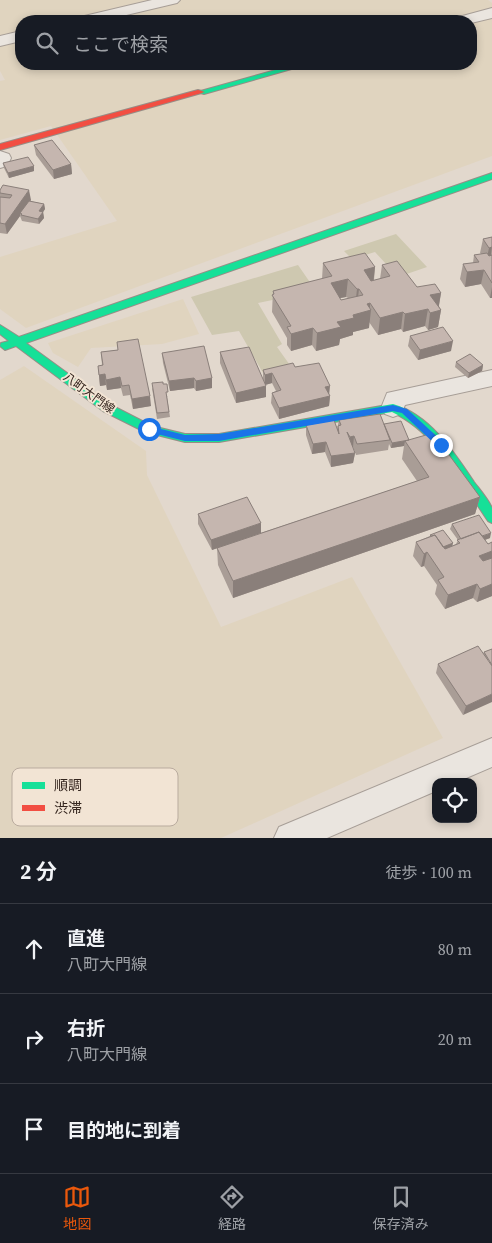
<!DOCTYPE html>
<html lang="ja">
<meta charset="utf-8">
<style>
:root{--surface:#171b24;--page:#242831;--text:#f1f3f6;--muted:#9ea1a6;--line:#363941;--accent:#ea580c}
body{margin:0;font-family:"Source Serif 4","Noto Sans JP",serif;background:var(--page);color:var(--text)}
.controls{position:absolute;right:15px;bottom:15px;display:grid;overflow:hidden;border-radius:10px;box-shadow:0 2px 8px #0003}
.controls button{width:45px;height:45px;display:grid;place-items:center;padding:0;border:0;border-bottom:1px solid var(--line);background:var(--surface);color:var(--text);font:25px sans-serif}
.stop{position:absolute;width:15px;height:15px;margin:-11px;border:4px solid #1a73e8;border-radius:50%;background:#fff}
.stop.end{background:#1a73e8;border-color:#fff;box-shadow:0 1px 5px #0008}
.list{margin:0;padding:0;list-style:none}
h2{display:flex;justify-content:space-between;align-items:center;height:65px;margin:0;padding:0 20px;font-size:21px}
h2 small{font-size:16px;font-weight:400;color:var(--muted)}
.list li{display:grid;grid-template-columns:32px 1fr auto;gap:15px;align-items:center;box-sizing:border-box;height:90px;padding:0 20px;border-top:1px solid var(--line)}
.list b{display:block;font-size:19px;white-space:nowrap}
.list p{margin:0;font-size:16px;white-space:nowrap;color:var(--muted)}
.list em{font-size:16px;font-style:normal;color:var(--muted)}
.icon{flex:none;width:28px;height:28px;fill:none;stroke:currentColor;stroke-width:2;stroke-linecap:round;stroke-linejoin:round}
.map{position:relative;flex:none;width:492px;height:838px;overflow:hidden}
.search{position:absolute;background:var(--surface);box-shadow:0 2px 8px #0003;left:15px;right:15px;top:15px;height:55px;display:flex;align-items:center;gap:12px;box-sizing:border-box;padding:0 18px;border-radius:20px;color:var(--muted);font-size:19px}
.sheet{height:335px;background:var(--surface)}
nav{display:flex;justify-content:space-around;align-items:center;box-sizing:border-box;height:70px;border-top:1px solid var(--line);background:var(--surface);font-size:14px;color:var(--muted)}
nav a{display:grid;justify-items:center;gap:2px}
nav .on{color:var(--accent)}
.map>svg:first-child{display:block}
.farmland{fill:#e0d4bf;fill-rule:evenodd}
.cemetery{fill:#cec8b0}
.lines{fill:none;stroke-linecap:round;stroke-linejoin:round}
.street-casing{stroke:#a79e97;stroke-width:2}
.fast-casing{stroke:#978d86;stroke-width:2}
.jam-casing{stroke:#978d86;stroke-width:2}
.street{fill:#eae5df;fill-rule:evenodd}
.fast{fill:#16e098;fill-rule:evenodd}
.jam{fill:#f24e42;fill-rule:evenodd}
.wall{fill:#a99d96;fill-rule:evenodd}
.shaded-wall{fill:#8a7f7a}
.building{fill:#c5b6af;stroke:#8a7f7a;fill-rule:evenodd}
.route{fill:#1a73e8}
.labels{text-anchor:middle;stroke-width:4;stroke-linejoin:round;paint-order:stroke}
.street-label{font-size:12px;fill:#35261f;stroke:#f2e4d4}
.key{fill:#f2e4d4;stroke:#b9ab9e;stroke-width:1}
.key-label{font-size:14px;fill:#35261f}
</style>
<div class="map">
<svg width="492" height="838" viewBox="0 0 492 838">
<rect width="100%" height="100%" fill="#e2d8cd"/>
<path class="farmland" d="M0,0H488L492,3V156L26,328L0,309V257L117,221L51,126L0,140V81L5,80L0,71ZM21,21H471V64H21Z
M183,299L199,334L162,344L91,348L78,367L53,353L48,343Z
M24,366L146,451L147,475L221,627L352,577L443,738L221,838H0V380Z"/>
<path class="cemetery" d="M396,234L427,267L398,277L375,252L352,259L344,251Z
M298,265L316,291L258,303L282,344L277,347L292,368L263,373L239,331L212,335L191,297Z"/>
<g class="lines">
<defs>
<path id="street" d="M152,0H180L177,3L101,21H74L76,18Z
M492,8V18L471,23V21H453L455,18Z
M21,31V41L0,46V36Z
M0,151L9,154L11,158L7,166L0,168Z
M492,370V386L405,405L401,414L393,417L385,414L381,408L387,393Z
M492,738V767L457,782H436V791L327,838H274L279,827Z"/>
<path id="fast" d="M297,64H309L204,94L197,92Z
M492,173V179L26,343L111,405L152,426L185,434H219L393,404C430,415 454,452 474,482C480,490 488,499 492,508C492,512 492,518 492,523L488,521C462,483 436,432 392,412L219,442H185L145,432L103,411L16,346L5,350L0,346L1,343L9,341L0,334V325L19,337Z"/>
<path id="jam" d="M198,90L205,92L0,150V144Z"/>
</defs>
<use href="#street" class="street-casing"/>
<use href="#fast" class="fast-casing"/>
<use href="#jam" class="jam-casing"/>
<use href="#street" class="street"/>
<use href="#fast" class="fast"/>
<use href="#jam" class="jam"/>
</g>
<path class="wall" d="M34,145L71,164L72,174L54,179L36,155Z
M3,163L34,171L9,178L4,168Z
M0,190L31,200L30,201L44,204L45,209L43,212L44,218L39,224L22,221L20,216L7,234L0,233Z
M492,237V298H490L481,284L465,287L460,279L463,264L473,263L474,255L481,254L480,253L483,239Z
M323,263L375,267L374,280L380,279L382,265L417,287L441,293L439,306L441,310L438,327L428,330L425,326L403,332L401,329L378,335L369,322V328L353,332V335L340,339L339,345L316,351L312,345L291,351L287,345V338L272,312L273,291L322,279ZM346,297L348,298L341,300L340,298Z
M410,336L451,351L418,360L408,346Z
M117,342L151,406L133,409L130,395L123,396L121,388L107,390L106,385L100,386L98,366L102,365L101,352L118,350Z
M220,352L266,386V397L236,403L220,363Z
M162,353L212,378V388L196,391L194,388L170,391L163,363Z
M456,362L483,365L482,371L468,378L455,367Z
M295,367L329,395L330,396L329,406L279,419L271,403L272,393L276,391L272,383L265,385L263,380V370Z
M152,388L168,397H167L170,417L157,419Z
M339,420L384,424L409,440L480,497L475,514L233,598L218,565L217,548L212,550L198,524V514L261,523V533L228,544L417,481L402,459L404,446L391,448L389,444L388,450L356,455L353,447H352L355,453L353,463L331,467L325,452L312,454L306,435V425L337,429Z
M452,524L490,538L485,540L488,544L492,542V596L477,602L473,598L445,609L435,594L437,585L424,566L421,567L413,556L416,542L430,536V535L452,546L456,544L458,540L450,529Z
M492,649L463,715L436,673L438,664L483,654L484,652Z"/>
<path class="shaded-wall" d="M71,164L72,174L54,179L53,170Z
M34,166V171L9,178L8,173Z
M29,190L31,200L22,214L20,213V216L7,234L5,224Z
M44,204L45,209L40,217L39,211Z
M43,212L44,218L39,224L38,219Z
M492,247L490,261L486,262L489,248Z
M375,267L373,285L364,270Z
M484,270L481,284L465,287L467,272Z
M348,279L346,297L329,300L331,283Z
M492,287V298H490Z
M357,289H359L357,306L355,307Z
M441,293L438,310L430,295Z
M370,303V310H371L369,328L353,332V335L340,339L339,345L316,351L317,333L367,304Z
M428,309L425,326L403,332L405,314Z
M441,310L438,327L428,330L430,313Z
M403,312L401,329L378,335L380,318Z
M313,328L312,345L291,351V334Z
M453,341L451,351L418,360L420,350Z
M483,365L482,371L468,378L469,373Z
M272,373V383L265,385V375Z
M105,374L106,385L100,386L99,375Z
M120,377L121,388L107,390L106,380Z
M194,378V388L170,391L169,381Z
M212,378V388L196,391V381Z
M266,386V397L236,403V393Z
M330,386L329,396L325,387Z
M150,396L151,406L133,409L132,399Z
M330,396L329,406L279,419V408Z
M354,436L353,447H349L350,437Z
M409,440L405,441L404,446L391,448L392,443Z
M326,442L325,452L312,454L313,444Z
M355,453L353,463L331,467V456Z
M480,497L475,514L233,598V581Z
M261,523V533L212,550L211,540Z
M491,533L490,538L462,548L464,543Z
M453,543L452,548L438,553L439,548Z
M492,551V564L476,570L479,556Z
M427,552L424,566L421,567L424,554Z
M477,584L473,598L445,609L448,595Z
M492,584V596L477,602L480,589Z
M492,694V702L463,715L466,706Z"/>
<path class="building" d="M52,140L71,164L53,170L34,145Z
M28,157L34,166L8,173L3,163Z
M3,185L29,190L5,224L0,223V197L10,198L12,195L0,193V190Z
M29,201L44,204L39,211L43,212L38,219L21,215L22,214L20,213Z
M492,237V247L489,248L483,239Z
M365,253L375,267L364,270L371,281L390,276L382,265L397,261L417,287L435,284L441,293L430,295L441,310L430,313L428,309L405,314L403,312L380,318L370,303L367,304L371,310L353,315L354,318L337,322L341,327L317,333L313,328L291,334L287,327L291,326L272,295L274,294L273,291L332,276L323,263ZM348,279L357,289H359L363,295L341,300L331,283Z
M487,253L489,256L492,255V283L484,270L467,272L463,264L479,262L474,255Z
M443,327L453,341L420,350L410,336Z
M138,339L150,396L132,399L129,385L122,386L120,377L106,380L105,374L99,375L98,366L103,365L101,352L118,350L117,342Z
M204,346L212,378L196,381L194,378L169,381L162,353Z
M249,347L266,386L236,393L220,352Z
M470,354L483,365L469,373L456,362Z
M293,363L295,367L319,363L330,386L325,387L330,396L279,408L272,393L281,390L272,373L265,375L263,370Z
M163,382V384H167L168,392H166L169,412L157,413L152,383Z
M380,414L390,440L357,444L354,436L350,437L347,432L355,453L331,456L326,442L313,444L306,425L334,420L339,434L338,426L341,425L339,420Z
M401,421L409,440L392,443L384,424Z
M433,433L480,497L233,581L217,548L429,477L405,441Z
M247,497L261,523L211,540L198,514Z
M479,515L491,533L482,536L479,532L461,539L452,524Z
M443,530L453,543L443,547L435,535L431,536L430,535Z
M479,532L488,544L492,542V551L479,556L483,561L492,558V584L480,589L477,584L448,595L438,580L444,577L427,552L424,554L416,542L435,535L445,549L460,543L457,540Z
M478,646L492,666V694L466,706L438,664Z
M492,649V665L484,652Z"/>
<path class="route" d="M393,405L407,409L444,443V447H438L402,413L393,411L219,441H185L149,432L145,429L149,426L185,435L219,434Z"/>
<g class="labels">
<g class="street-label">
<text transform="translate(89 393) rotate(36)" y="4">八町大門線</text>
</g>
</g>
<rect x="12" y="768" width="166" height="58" rx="8" class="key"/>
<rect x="22" y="782" width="23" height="7" fill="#16e098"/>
<rect x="22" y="805" width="23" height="6" fill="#f24e42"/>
<g class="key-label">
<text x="54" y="790">順調</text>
<text x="54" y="813">渋滞</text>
</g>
</svg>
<div class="controls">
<button><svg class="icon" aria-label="locate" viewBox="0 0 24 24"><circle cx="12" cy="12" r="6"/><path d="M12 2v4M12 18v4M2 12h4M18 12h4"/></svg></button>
</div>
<div class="stop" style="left:149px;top:429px"></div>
<div class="stop end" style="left:441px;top:445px"></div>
<div class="search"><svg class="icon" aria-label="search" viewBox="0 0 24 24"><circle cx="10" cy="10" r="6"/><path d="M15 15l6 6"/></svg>ここで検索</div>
</div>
<section class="sheet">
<h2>2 分<small>徒歩 · 100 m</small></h2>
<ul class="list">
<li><svg class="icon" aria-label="ahead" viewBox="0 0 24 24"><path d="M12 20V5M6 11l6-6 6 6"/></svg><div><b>直進</b><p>八町大門線</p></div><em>80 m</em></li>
<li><svg class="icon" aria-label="right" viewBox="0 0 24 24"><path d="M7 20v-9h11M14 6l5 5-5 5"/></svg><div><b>右折</b><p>八町大門線</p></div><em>20 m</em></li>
<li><svg class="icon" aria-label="arrive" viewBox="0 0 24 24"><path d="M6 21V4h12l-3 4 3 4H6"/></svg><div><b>目的地に到着</b></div></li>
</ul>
</section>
<nav>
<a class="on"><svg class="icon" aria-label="map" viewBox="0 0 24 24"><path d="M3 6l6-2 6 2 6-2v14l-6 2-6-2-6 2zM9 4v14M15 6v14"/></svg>地図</a>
<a><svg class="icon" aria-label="directions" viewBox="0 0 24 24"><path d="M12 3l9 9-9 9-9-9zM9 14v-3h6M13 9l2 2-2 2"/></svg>経路</a>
<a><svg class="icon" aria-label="saved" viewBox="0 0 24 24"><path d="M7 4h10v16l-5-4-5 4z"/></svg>保存済み</a>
</nav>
